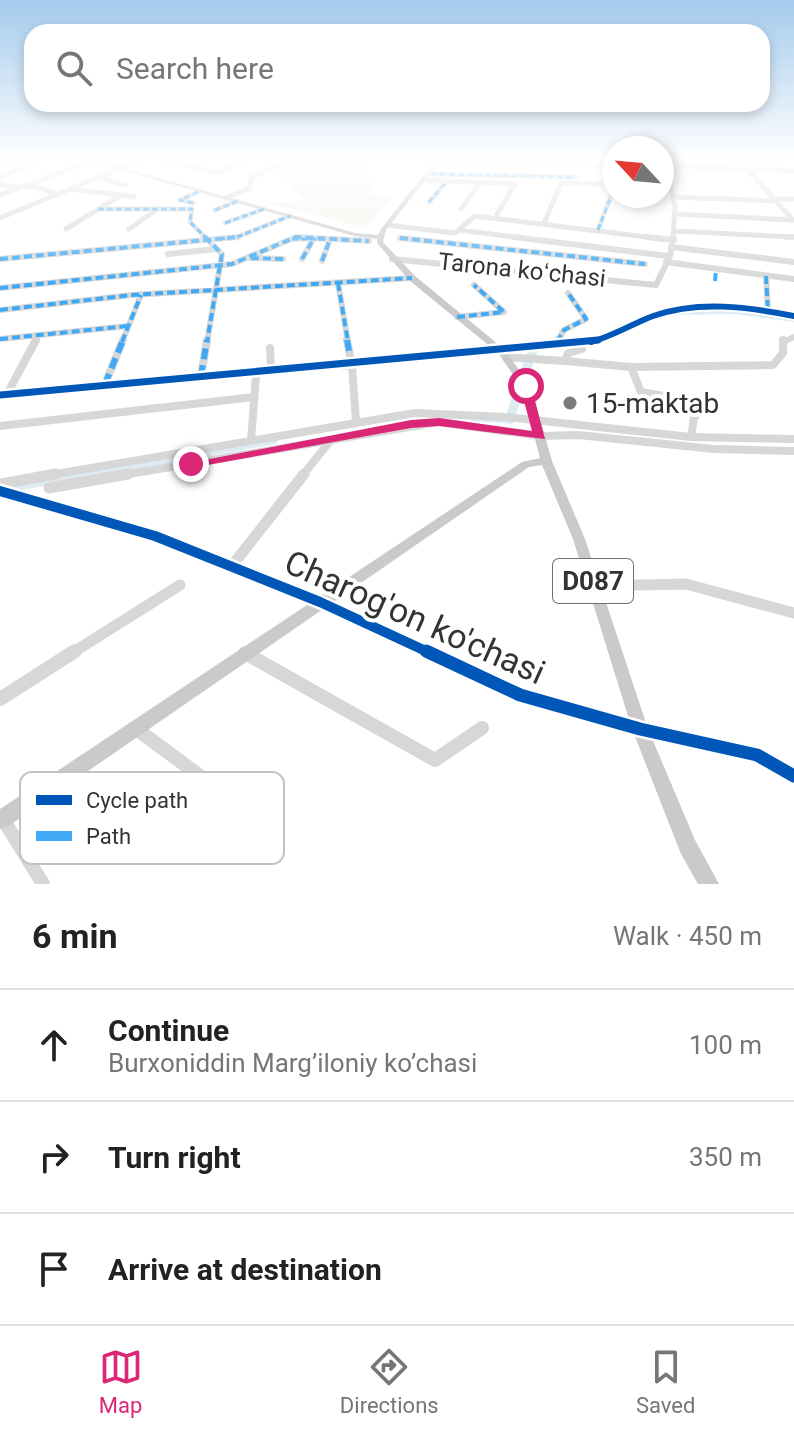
<!DOCTYPE html>
<meta charset="utf-8">
<style>
:root{--surface:#fff;--page:#f6f6f6;--text:#222;--muted:#767676;--line:#e0e0e0;--accent:#db2777}
body{margin:0;font-family:Roboto,sans-serif;background:var(--page);color:var(--text)}
.compass{position:absolute;left:602px;top:136px;width:72px;height:72px;border-radius:50%;background:var(--surface);box-shadow:0 4px 12px #0003;rotate:296deg}
.stop{position:absolute;width:24px;height:24px;margin:-18px;border:6px solid #db2777;border-radius:50%;background:#fff}
.stop.end{background:#db2777;border-color:#fff;box-shadow:0 2px 8px #0008}
.list{margin:0;padding:0;list-style:none}
h2{display:flex;justify-content:space-between;align-items:center;height:104px;margin:0;padding:0 32px;font-size:34px}
h2 small{font-size:26px;font-weight:400;color:var(--muted)}
.list li{display:grid;grid-template-columns:52px 1fr auto;gap:24px;align-items:center;box-sizing:border-box;height:112px;padding:0 32px;border-top:2px solid var(--line)}
.list b{display:block;font-size:30px;white-space:nowrap}
.list p{margin:0;font-size:26px;white-space:nowrap;color:var(--muted)}
.list em{font-size:26px;font-style:normal;color:var(--muted)}
.icon{flex:none;width:44px;height:44px;fill:none;stroke:currentColor;stroke-width:2;stroke-linecap:round;stroke-linejoin:round}
.map{position:relative;flex:none;width:794px;height:884px;overflow:hidden}
.search{position:absolute;background:var(--surface);box-shadow:0 4px 12px #0003;left:24px;right:24px;top:24px;height:88px;display:flex;align-items:center;gap:20px;box-sizing:border-box;padding:0 28px;border-radius:24px;color:var(--muted);font-size:30px}
.sheet{height:440px;background:var(--surface)}
nav{display:flex;justify-content:space-around;align-items:center;box-sizing:border-box;height:112px;border-top:2px solid var(--line);background:var(--surface);font-size:22px;color:var(--muted)}
nav a{display:grid;justify-items:center;gap:4px}
nav .on{color:var(--accent)}
.map>svg:first-child{display:block}
.green{fill:#f1f5ed}
.lines{fill:none;stroke-linecap:round;stroke-linejoin:round}
.river{fill:#ddebf3;fill-rule:evenodd}
.minor-far4{stroke:#d7d7d7;stroke-width:5}
.minor-far3{stroke:#d7d7d7;stroke-width:6}
.minor-far2{stroke:#d7d7d7;stroke-width:8}
.minor-far1{stroke:#d7d7d7;stroke-width:11}
.minor{stroke:#d7d7d7;stroke-width:14}
.major{fill:#cacaca;fill-rule:evenodd}
.quiet-far2{stroke:#3fa9f5;stroke-width:3;stroke-dasharray:6 3;stroke-linecap:butt}
.quiet-far1{stroke:#3fa9f5;stroke-width:4;stroke-dasharray:8 4;stroke-linecap:butt}
.quiet{stroke:#3fa9f5;stroke-width:6;stroke-dasharray:11 6;stroke-linecap:butt}
.cycleway-far3-casing{stroke:#fff;stroke-width:10}
.cycleway-far2-casing{stroke:#fff;stroke-width:12}
.cycleway-far1-casing{stroke:#fff;stroke-width:15}
.cycleway-casing{stroke:#fff;stroke-width:18}
.cycleway-far3{stroke:#0057b8;stroke-width:6}
.cycleway-far2{stroke:#0057b8;stroke-width:7}
.cycleway-far1{stroke:#0057b8;stroke-width:10}
.cycleway{stroke:#0057b8;stroke-width:13}
.route{fill:#db2777}
.poi-dot{fill:#7a7a7a;stroke:#fff;stroke-width:3}
.labels{text-anchor:middle;stroke-width:8;stroke-linejoin:round;paint-order:stroke}
.far-street-label{font-size:24px;fill:#333;stroke:#fff}
.shield{fill:#fff;stroke:#707070;stroke-width:2}
.shield-label{font-size:26px;font-weight:bold;fill:#333}
.poi-label{font-size:28px;fill:#333;stroke:#fff;text-anchor:start}
.near-street-label{font-size:34px;fill:#333;stroke:#fff}
.key{fill:#fff;stroke:#c2c2c2;stroke-width:2}
.key-label{font-size:22px;fill:#333}
</style>
<div class="map">
<svg width="794" height="884" viewBox="0 0 794 884">
<rect width="100%" height="100%" fill="#fff"/>
<path class="green" d="M336,159H365L372,195L394,198L364,227L272,204L304,200L281,175L267,172L277,165Z"/>
<g class="lines">
<path class="river" d="M735,308L794,316V322L735,314L674,315L669,312L674,309Z
M535,341H542L547,344L539,347L513,424L472,421L470,419L476,416L505,418L530,344Z
M272,437L276,438L278,441L276,444L0,494V486Z"/>
<path class="minor-far4" d="M161,159L219,173L243,159
M665,159L675,207L673,239
M774,159L778,171
M0,160L35,164L0,177
M438,164L614,165
M662,166L794,171
M749,171L793,220
M431,174L576,177
M100,178L125,185
M426,180L515,184L497,214
M0,185L39,188L57,194
M0,195L92,161
M121,195L134,197
M672,197L777,201
M225,198L249,189L251,178L290,159
M774,199H794
M429,202L447,181
M193,203L180,200L200,191
M98,209H192L190,222L207,239
M461,209L480,183
M215,210L238,201
M674,214L794,220
M0,218L142,159
M225,223L264,209
M544,223L561,183L614,184
M387,225L455,233L475,216L663,239
M66,229L121,195L69,189
M129,229L159,208
M460,230L529,239
M598,230L611,196
M675,231L794,237
M400,238L406,239
M219,239L237,237L290,216
M292,239H326"/>
<path class="minor-far3" d="M205,237L222,254L207,342
M513,237L668,256
M646,237L674,240
M787,237H794
M400,238L645,264
M671,247L794,262
M168,254L215,249
M250,258L283,259
M0,259L238,237
M302,259L314,238
M392,259L656,285L670,256L673,237
M322,261L330,239
M666,262L794,279
M766,276L768,312
M338,283L348,342
M0,288L232,264L296,237L369,241
M0,310L132,295L412,278
M457,317L504,312L474,285
M0,339L128,326
M35,342L38,335
M122,342L141,295
M557,342L564,330L586,319L568,293
M591,342C613,336 632,324 653,316C699,300 748,307 794,316
M783,342L794,337"/>
<path class="minor-far2" d="M347,340L351,361
M555,344L558,340
M270,348L271,369
M506,357L565,361L568,353L582,349
M565,361L631,367L773,365L783,353V340
M344,366L352,365L356,422
M631,367L641,392L704,403L694,418L691,437
M201,376L207,340
M105,384L123,340
M7,394L36,340
M0,395L598,340
M0,426L254,397
M251,441L256,375
M44,476L415,413L505,417L691,437L794,439
M117,476L331,440
M302,476L331,440L439,422L540,436L578,435L714,449L794,451"/>
<path class="minor-far1" d="M0,484L56,474
M49,488L128,474
M0,491L155,536L320,602L430,653
M231,567L304,474
M595,586L686,584L794,613
M72,653L180,585"/>
<path class="minor" d="M426,651L520,695L640,729L757,755L794,776
M245,653L435,760L482,728
M0,699L75,651
M135,728L253,815
M3,819L43,884"/>
<path class="major" d="M82,159H91L356,233L378,235L381,229L436,159H442L386,230L383,242L415,276L504,349L531,386L552,461L585,539L648,729L695,840L719,884H698L681,854L632,729L573,539L542,465L529,467L7,827L0,829V809L522,462L540,458L521,386L498,353L409,280L377,243V239L354,236Z"/>
<path class="quiet-far2" d="M431,174L576,177
M429,202L447,181
M193,203L180,200L200,191
M98,209H192L190,222L207,239
M215,210L238,201
M225,223L264,209
M598,230L611,196
M400,238L406,239
M219,239L237,237L290,216
M292,239H326"/>
<path class="quiet-far1" d="M205,237L222,254L207,342
M400,238L645,264
M251,258L283,259
M0,259L238,237
M302,259L314,238
M322,261L330,239
M766,276L768,312
M715,281L716,269
M338,283L348,342
M0,288L232,264L296,237L369,241
M0,310L132,295L412,278
M457,317L504,312L474,285
M0,339L128,326
M122,342L141,295
M557,342L564,330L586,319L568,293"/>
<path class="quiet" d="M347,340L351,361
M555,344L558,340
M201,376L207,340
M105,384L123,340"/>
<defs>
<path id="cycleway-far3" d="M591,342C613,336 632,324 653,316C699,300 748,307 794,316"/>
<path id="cycleway-far2" d="M0,395L598,340"/>
<path id="cycleway-far1" d="M0,491L155,536L320,602L430,653"/>
<path id="cycleway" d="M426,651L520,695L640,729L757,755L794,776"/>
</defs>
<use href="#cycleway-far3" class="cycleway-far3-casing"/>
<use href="#cycleway-far2" class="cycleway-far2-casing"/>
<use href="#cycleway-far1" class="cycleway-far1-casing"/>
<use href="#cycleway" class="cycleway-casing"/>
<use href="#cycleway-far3" class="cycleway-far3"/>
<use href="#cycleway-far2" class="cycleway-far2"/>
<use href="#cycleway-far1" class="cycleway-far1"/>
<use href="#cycleway" class="cycleway"/>
</g>
<linearGradient id="sky" x2="0" y2="1"><stop stop-color="#a3caec"/><stop offset="0.56" stop-color="#fff"/><stop offset="1" stop-color="#fff" stop-opacity="0"/></linearGradient>
<rect width="794" height="283" fill="url(#sky)"/>
<path class="route" d="M526,382L531,386L545,439L439,426L411,428L191,468L184,464L411,420L439,418L532,431L520,386Z"/>
<circle class="poi-dot" cx="570" cy="403" r="8"/>
<g class="labels">
<g class="far-street-label">
<text transform="translate(522 270) rotate(6)" y="8">Tarona koʻchasi</text>
</g>
<rect class="shield" x="553" y="559" width="80" height="44" rx="6"/>
<g class="shield-label">
<text x="593" y="590">D087</text>
</g>
<g class="poi-label">
<text x="586" y="413">15-maktab</text>
</g>
<g class="near-street-label">
<text transform="translate(415 617) rotate(24)" y="12">Charog'on ko'chasi</text>
</g>
</g>
<rect x="20" y="772" width="264" height="92" rx="12" class="key"/>
<rect x="36" y="795" width="36" height="10" fill="#0057b8"/>
<rect x="36" y="831" width="36" height="10" fill="#3fa9f5"/>
<g class="key-label">
<text x="86" y="808">Cycle path</text>
<text x="86" y="844">Path</text>
</g>
</svg>
<svg class="compass" viewBox="-18 -18 36 36"><path d="M0-13l5 13h-10z" fill="#e53935"/><path d="M0 13l5-13h-10z" fill="#767676"/></svg>
<div class="stop" style="left:526px;top:386px"></div>
<div class="stop end" style="left:191px;top:464px"></div>
<div class="search"><svg class="icon" aria-label="search" viewBox="0 0 24 24"><circle cx="10" cy="10" r="6"/><path d="M15 15l6 6"/></svg>Search here</div>
</div>
<section class="sheet">
<h2>6 min<small>Walk · 450 m</small></h2>
<ul class="list">
<li><svg class="icon" aria-label="ahead" viewBox="0 0 24 24"><path d="M12 20V5M6 11l6-6 6 6"/></svg><div><b>Continue</b><p>Burxoniddin Marg’iloniy ko’chasi</p></div><em>100 m</em></li>
<li><svg class="icon" aria-label="right" viewBox="0 0 24 24"><path d="M7 20v-9h11M14 6l5 5-5 5"/></svg><div><b>Turn right</b></div><em>350 m</em></li>
<li><svg class="icon" aria-label="arrive" viewBox="0 0 24 24"><path d="M6 21V4h12l-3 4 3 4H6"/></svg><div><b>Arrive at destination</b></div></li>
</ul>
</section>
<nav>
<a class="on"><svg class="icon" aria-label="map" viewBox="0 0 24 24"><path d="M3 6l6-2 6 2 6-2v14l-6 2-6-2-6 2zM9 4v14M15 6v14"/></svg>Map</a>
<a><svg class="icon" aria-label="directions" viewBox="0 0 24 24"><path d="M12 3l9 9-9 9-9-9zM9 14v-3h6M13 9l2 2-2 2"/></svg>Directions</a>
<a><svg class="icon" aria-label="saved" viewBox="0 0 24 24"><path d="M7 4h10v16l-5-4-5 4z"/></svg>Saved</a>
</nav>
